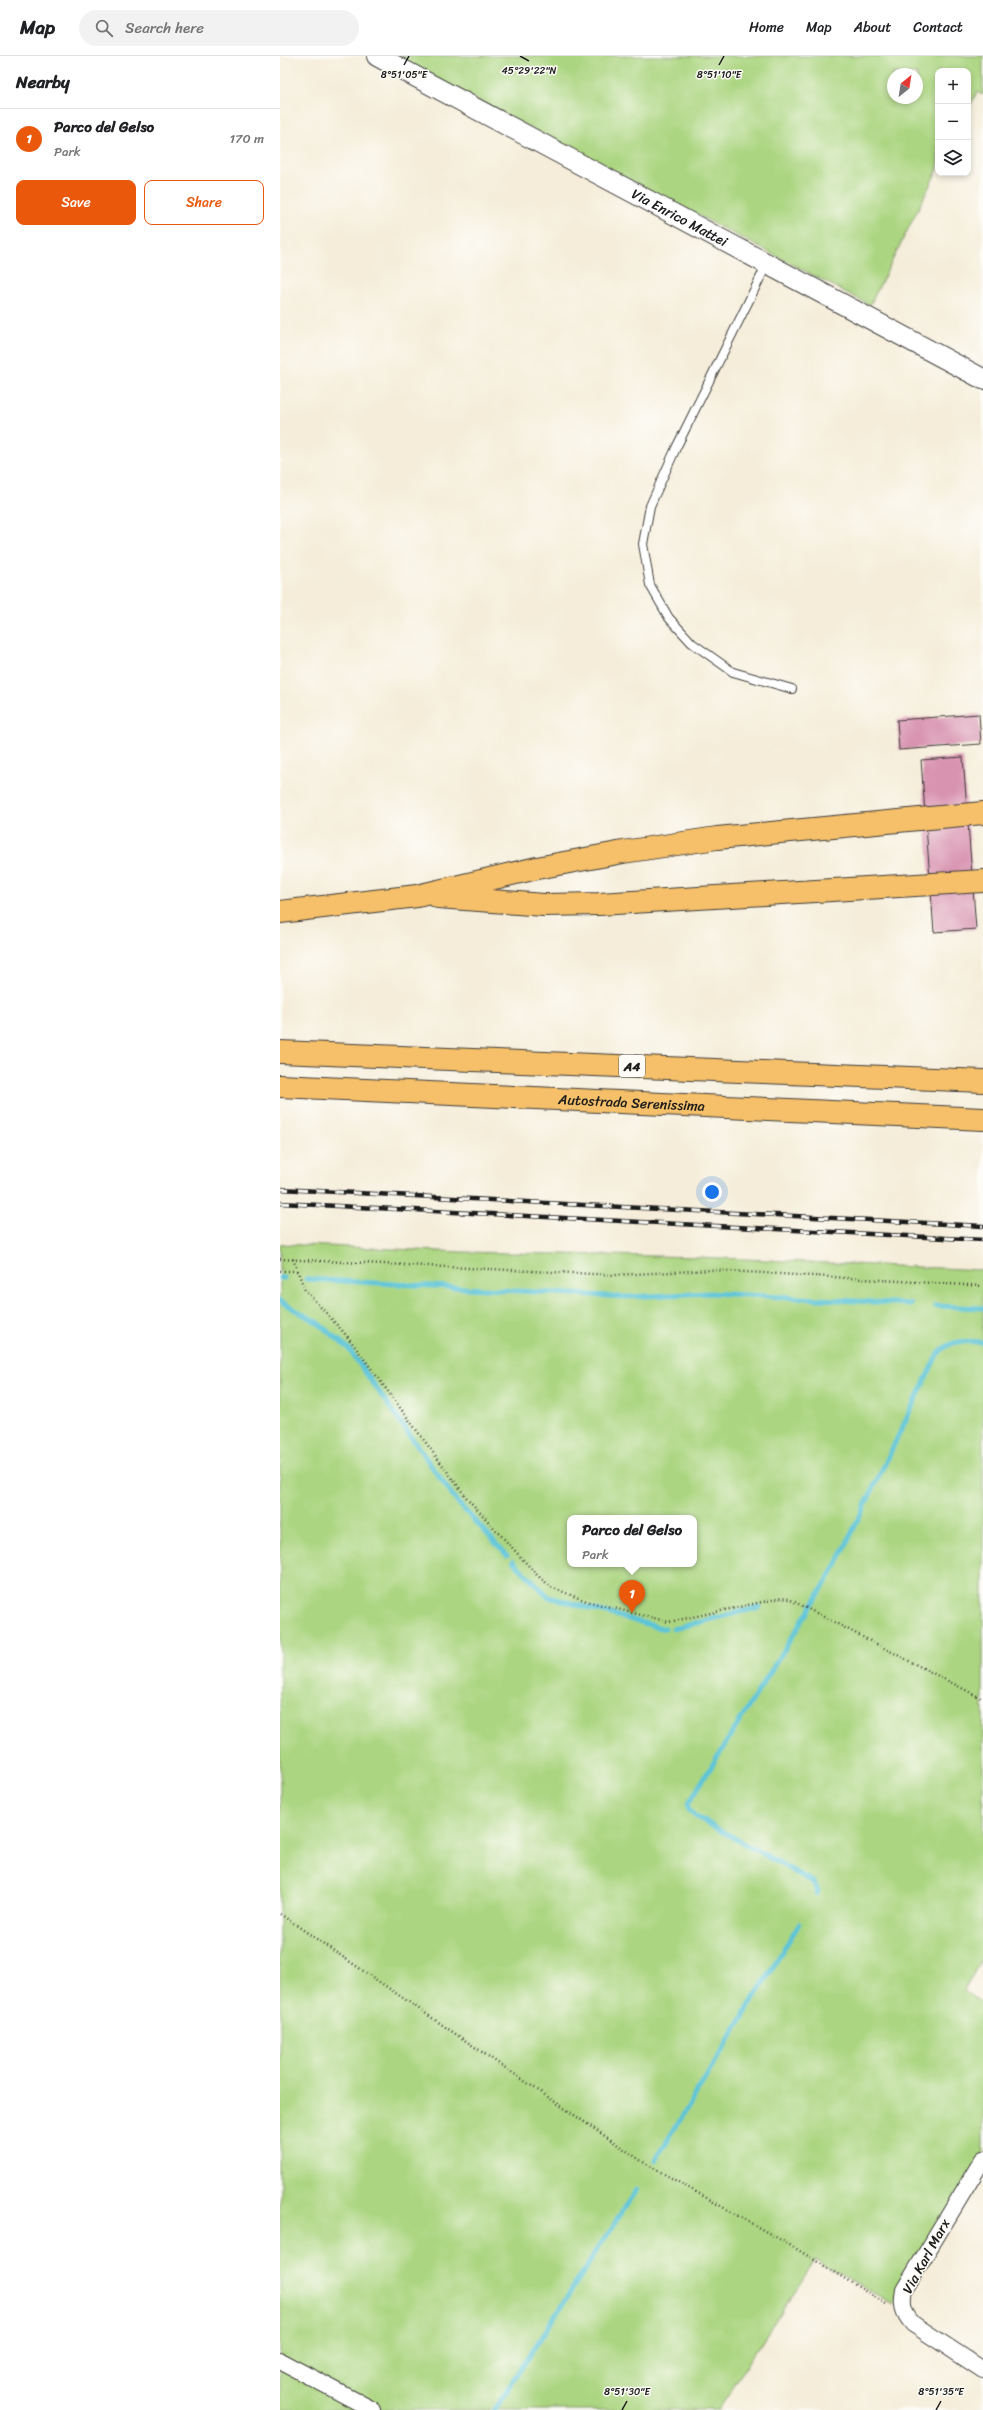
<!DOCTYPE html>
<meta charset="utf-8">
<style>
:root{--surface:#fff;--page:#f2f2f2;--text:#202124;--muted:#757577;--line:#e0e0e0;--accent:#ea580c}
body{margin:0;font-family:Sriracha,sans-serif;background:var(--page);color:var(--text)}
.controls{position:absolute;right:12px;top:12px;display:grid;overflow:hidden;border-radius:8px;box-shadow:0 2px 6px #0003}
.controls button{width:36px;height:36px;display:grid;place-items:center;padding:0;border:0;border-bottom:1px solid var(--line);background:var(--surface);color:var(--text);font:20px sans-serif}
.compass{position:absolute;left:607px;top:12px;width:36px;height:36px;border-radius:50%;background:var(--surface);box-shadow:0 2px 6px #0003;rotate:30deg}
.you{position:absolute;left:432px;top:1136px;width:14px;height:14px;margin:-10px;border:3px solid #fff;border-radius:50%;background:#1a73e8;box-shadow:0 0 0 6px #1a73e833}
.badge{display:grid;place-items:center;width:26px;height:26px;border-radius:50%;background:var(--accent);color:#fff;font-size:13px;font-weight:700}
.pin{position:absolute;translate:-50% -33px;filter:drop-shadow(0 1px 2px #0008)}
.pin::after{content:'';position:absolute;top:21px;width:14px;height:12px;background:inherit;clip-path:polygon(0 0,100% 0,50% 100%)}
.popup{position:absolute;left:287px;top:1459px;width:130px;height:52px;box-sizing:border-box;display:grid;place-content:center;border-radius:8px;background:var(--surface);filter:drop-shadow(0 1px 3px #0005);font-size:13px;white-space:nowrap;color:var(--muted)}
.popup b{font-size:15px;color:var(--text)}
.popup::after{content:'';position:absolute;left:50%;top:100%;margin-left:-8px;border:8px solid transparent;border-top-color:var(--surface)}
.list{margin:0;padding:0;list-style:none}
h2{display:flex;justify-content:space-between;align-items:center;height:52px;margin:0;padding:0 16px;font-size:17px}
h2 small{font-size:13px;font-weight:400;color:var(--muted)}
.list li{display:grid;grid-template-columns:26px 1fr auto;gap:12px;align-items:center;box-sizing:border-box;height:60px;padding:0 16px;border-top:1px solid var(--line)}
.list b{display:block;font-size:15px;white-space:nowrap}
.list p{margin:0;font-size:13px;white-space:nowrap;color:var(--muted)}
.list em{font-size:13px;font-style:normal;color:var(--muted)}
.actions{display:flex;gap:8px;padding:12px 16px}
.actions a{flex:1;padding:9px 0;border:1px solid var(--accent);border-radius:8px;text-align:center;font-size:14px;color:var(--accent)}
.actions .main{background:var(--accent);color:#fff}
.icon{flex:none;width:22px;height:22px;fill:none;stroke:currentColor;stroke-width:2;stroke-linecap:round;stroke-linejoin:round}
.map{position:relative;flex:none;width:703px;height:2354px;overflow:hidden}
header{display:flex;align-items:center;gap:24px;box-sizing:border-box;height:56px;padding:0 20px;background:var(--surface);border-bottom:1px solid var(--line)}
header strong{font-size:19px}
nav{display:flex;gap:22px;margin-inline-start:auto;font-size:14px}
.search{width:280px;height:36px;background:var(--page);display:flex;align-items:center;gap:10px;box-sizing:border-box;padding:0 14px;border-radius:22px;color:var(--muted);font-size:15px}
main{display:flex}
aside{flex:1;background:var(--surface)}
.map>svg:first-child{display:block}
.green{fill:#abd580;stroke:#64784e;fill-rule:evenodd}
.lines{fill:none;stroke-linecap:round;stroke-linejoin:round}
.stream{stroke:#5cc4d8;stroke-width:5}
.building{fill:#d893b0}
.service-casing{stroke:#3d3b38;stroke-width:10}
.minor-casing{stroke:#3d3b38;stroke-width:18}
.tertiary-casing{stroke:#3d3b38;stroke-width:22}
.motorway-casing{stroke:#3d3b38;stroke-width:24}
.path{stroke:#3d3b38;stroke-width:2.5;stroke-dasharray:1 3;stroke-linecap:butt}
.service{stroke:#fff;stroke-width:8}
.minor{stroke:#fff;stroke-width:16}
.tertiary{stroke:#fff;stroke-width:20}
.motorway{stroke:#f6c06b;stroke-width:22}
.rail-casing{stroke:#1c1c1c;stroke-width:4.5}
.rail{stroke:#fdfcf7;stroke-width:3;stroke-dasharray:9;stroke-linecap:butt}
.ticks{fill:none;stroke:#1c1c1c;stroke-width:1.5}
.labels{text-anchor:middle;stroke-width:3;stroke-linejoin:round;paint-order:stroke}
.shield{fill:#fdfcf7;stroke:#605f5e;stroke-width:1}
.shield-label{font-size:13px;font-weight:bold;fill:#1c1c1c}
.street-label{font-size:14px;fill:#1c1c1c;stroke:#fdfcf7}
.ticks-label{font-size:10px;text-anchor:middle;fill:#1c1c1c;stroke:#fdfcf7;stroke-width:3;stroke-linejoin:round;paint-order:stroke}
</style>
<header>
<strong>Map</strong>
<div class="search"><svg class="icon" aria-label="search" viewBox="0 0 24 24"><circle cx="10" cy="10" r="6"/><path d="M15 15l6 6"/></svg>Search here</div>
<nav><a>Home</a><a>Map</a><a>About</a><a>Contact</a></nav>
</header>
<main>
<aside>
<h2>Nearby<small></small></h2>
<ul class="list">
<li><span class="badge">1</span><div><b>Parco del Gelso</b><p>Park</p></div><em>170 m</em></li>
</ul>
<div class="actions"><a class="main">Save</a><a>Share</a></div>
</aside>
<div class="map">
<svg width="703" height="2354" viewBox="0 0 703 2354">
<rect width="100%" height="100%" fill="#fdfcf7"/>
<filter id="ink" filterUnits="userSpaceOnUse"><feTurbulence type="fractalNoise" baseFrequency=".025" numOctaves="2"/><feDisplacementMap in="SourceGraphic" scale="8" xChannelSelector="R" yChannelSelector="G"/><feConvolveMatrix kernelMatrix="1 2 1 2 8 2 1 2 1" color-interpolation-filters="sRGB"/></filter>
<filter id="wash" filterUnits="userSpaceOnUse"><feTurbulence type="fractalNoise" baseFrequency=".012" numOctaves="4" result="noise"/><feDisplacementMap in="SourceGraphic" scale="16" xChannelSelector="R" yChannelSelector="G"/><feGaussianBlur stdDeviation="0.9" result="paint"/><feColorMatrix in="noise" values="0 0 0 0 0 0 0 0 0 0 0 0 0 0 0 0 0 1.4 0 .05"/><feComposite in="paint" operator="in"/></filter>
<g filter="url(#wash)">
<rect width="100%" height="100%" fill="#f5edd9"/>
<path class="green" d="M113,0H703V39L697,36L688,54V15H658V113L590,249ZM613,18H637V42H613Z
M0,1188L182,1196L419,1201L703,1214V1900L684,1935L703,1948V2096L613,2248L535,2204L438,2354H0ZM290,1462H414V1508H290Z"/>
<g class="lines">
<path class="stream" d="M0,1222H4
M26,1223L346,1241L429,1237L631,1248
M0,1245L38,1267L68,1292L177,1446L227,1499
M655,1250L703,1252
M233,1505L269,1541L385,1573
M393,1573L480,1551
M537,1838L538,1835L533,1826L415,1760L409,1754L408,1748L555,1512L657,1299C670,1283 684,1285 703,1286
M375,2105L519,1868
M214,2354L357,2133"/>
</g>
<g id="blocks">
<path class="building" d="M699,658L701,688L619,694L617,664Z
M683,701L696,873L654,876L641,704Z"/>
</g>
</g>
<g filter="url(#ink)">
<use href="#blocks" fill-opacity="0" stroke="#3d3b38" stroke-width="1"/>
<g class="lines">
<defs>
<path id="service" d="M487,208L396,392L370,450L363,488L370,529L389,562L412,587L453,616L512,633"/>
<path id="minor" d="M703,2103L624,2234C621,2249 623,2257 633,2268L703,2314
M0,2305L93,2354"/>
<g id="tertiary">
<path id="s1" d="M97,0L703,323"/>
</g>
<g id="motorway">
<path d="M158,841L264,849L319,848L703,825"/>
<path d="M0,856L137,840L257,812L343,796L437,782L703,757"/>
<path d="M0,996L703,1025"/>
<path id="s2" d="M0,1030L703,1063"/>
</g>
</defs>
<use href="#service" class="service-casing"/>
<use href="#minor" class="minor-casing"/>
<use href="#tertiary" class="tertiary-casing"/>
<use href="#motorway" class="motorway-casing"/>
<path class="path" d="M0,1203L335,1219L432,1214L703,1230
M13,1203L25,1234L67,1280L186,1441L257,1519L271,1531L306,1545L389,1566L501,1542L509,1543L703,1643
M0,1215H18
M0,1858L363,2106L515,2192L606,2248"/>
<use href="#service" class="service"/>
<use href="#minor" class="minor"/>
<use href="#tertiary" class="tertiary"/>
<use href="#motorway" class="motorway"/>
<defs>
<path id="rail" d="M0,1133L703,1170
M0,1147L703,1184"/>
</defs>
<use href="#rail" class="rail-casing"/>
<use href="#rail" class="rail"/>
</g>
</g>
<path class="ticks" d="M240,0L249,5M124,9L129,0M439,9L444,0M342,2354L347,2345M656,2354L661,2345"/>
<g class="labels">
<rect class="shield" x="339" y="999" width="26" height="22" rx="3"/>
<g class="shield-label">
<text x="352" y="1015">A4</text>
</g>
<g class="street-label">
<text dy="5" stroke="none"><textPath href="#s1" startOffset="343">Via Enrico Mattei</textPath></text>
<text dy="5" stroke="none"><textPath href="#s2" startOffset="352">Autostrada Serenissima</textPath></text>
<text transform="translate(646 2200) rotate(-61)" y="5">Via Karl Marx</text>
</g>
</g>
<g class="ticks-label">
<text x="249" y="18">45°29'22"N</text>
<text x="124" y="22">8°51'05"E</text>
<text x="439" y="22">8°51'10"E</text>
<text x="347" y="2339">8°51'30"E</text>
<text x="661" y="2339">8°51'35"E</text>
</g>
</svg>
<div class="controls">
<button>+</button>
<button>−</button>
<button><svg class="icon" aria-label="layers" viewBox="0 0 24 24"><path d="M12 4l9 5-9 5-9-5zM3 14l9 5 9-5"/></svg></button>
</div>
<svg class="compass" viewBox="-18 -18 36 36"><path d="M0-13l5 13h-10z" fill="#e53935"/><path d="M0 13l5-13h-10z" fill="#757577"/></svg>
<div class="you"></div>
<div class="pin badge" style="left:352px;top:1557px">1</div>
<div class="popup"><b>Parco del Gelso</b>Park</div>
</div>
</main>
